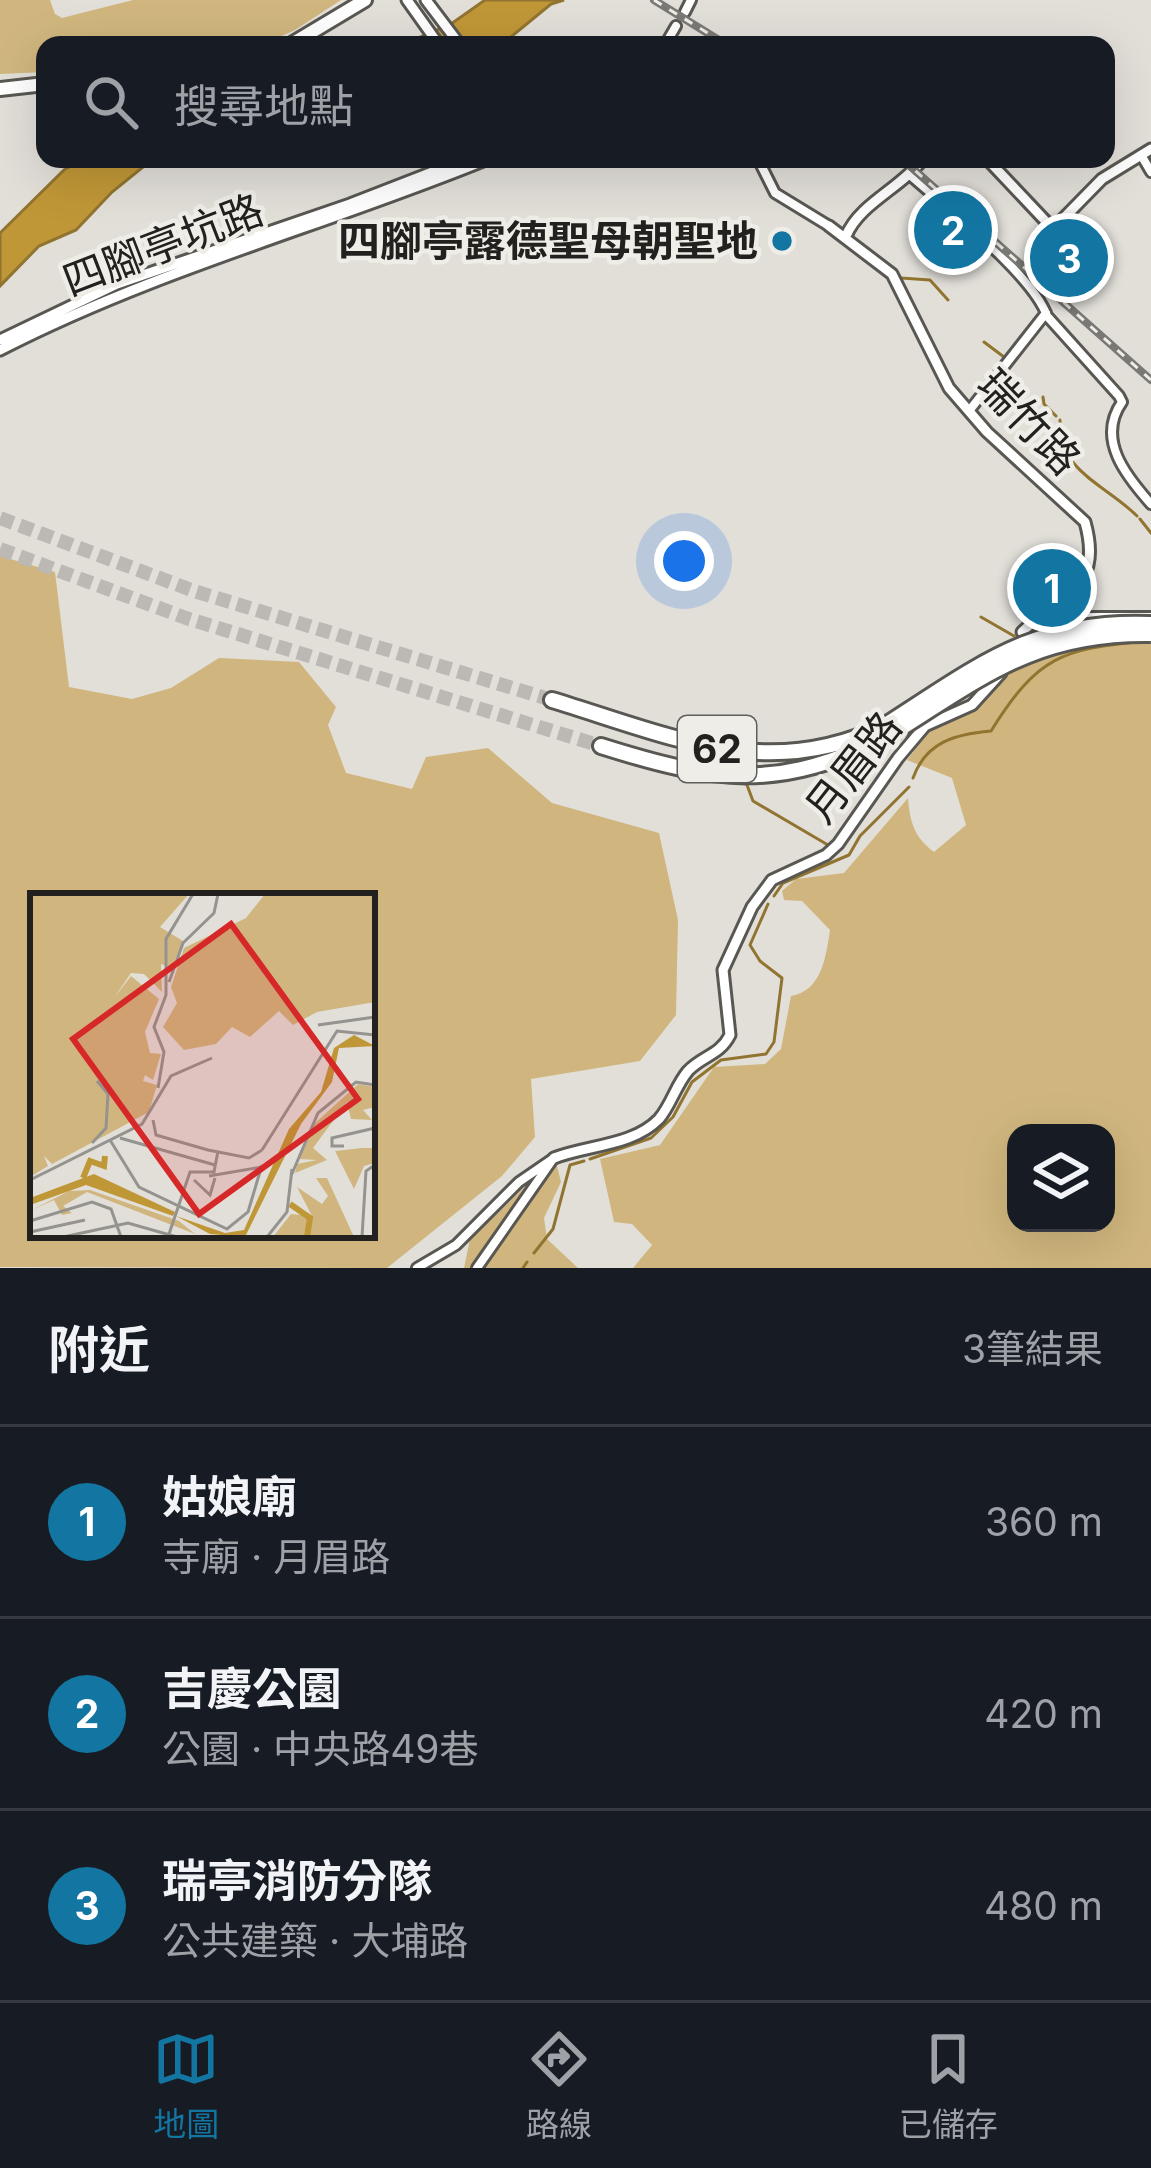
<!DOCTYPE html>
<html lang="zh-TW">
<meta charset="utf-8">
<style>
:root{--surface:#171b24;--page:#242831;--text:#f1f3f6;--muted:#9ea1a6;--line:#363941;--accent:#1376a2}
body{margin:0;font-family:Inter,"Noto Sans TC",sans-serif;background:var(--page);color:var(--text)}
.controls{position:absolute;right:36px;bottom:36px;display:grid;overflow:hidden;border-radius:24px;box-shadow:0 12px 48px #0002}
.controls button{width:108px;height:108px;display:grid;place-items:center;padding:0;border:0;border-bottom:3px solid var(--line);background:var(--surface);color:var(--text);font:60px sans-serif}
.you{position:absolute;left:684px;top:561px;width:42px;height:42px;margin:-30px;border:9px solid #fff;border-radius:50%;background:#1a73e8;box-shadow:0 0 0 18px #1a73e833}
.badge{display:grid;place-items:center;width:78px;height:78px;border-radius:50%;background:var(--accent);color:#fff;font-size:39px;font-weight:700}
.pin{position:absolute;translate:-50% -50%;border:6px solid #fff;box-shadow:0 3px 12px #0006}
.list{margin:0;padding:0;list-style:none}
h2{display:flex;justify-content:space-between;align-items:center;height:156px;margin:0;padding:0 48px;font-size:51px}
h2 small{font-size:39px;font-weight:400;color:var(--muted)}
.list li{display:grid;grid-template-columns:78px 1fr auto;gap:36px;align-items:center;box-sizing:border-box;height:192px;padding:0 48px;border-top:3px solid var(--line)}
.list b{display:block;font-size:45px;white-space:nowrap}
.list p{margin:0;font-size:39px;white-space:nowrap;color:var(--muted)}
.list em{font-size:39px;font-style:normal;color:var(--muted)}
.icon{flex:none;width:66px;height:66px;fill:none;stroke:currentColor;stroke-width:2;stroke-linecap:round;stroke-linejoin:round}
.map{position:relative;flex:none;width:1151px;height:1268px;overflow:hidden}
.search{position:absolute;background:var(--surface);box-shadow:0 12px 48px #0002;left:36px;right:36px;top:36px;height:132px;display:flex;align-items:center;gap:30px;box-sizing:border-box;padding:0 42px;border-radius:24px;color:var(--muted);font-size:45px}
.sheet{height:732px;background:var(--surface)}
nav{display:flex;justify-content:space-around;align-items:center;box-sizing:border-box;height:168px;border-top:3px solid var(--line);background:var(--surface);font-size:33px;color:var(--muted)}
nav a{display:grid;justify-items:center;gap:6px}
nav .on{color:var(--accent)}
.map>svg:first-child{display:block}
.green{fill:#d0b67e;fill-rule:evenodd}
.water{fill:#c09737;stroke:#917430;stroke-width:3}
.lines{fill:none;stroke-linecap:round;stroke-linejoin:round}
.stream{stroke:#917430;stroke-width:3}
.trunk-tunnel{stroke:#bcb9b4;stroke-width:14;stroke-dasharray:14 7;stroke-linecap:butt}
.minor-casing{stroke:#595752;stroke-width:14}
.tertiary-casing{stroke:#595752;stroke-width:15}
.primary-casing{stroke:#595752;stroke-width:18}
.trunk-casing{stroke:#595752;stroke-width:20}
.minor{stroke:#fff;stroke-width:8}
.tertiary{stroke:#fff;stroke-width:9}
.primary{stroke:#fff;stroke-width:12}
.trunk{stroke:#fff;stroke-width:14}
.rail-casing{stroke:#7b7975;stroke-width:8}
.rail{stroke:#efede7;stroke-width:3;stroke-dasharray:9;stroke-linecap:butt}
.trunk-bridge-casing{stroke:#595752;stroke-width:20;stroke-linecap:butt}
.trunk-bridge{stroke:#fff;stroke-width:14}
.poi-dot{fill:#1376a2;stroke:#efede7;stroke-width:4.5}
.labels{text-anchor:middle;stroke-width:9;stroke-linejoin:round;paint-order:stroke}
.shield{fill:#efede7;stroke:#605e5b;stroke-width:3}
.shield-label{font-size:39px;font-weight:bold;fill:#22211f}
.poi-label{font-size:42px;font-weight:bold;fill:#22211f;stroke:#efede7;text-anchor:end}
.street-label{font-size:42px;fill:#22211f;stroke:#efede7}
.inset-river{fill:none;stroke:#c09737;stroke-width:6}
.inset-road{fill:none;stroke:#95938f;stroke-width:3}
.view{fill:#d62828;fill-opacity:0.15;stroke:#d62828;stroke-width:6}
.inset-edge{fill:none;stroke:#22211f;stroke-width:6}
</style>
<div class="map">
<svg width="1151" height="1268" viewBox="0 0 1151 1268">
<rect width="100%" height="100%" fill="#e2dfd9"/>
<path class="green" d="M0,0H50L55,14L62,18L133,0H341L295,30L262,45H45V72L0,74Z
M0,556L55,572L69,687L132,699L171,688L219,658L299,662L336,707L328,725L346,773L412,789L426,757L488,748L552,803L659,833L678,920L676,1015L640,1061L531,1079L535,1137L502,1176L387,1268L0,1267ZM33,896H372V1235H33Z
M1104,638L1151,642V1268H633L652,1245L632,1224L614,1222L600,1159L660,1145L714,1067L765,1064L781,1049L791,996C822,991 826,956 830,930L802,901L784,900L782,891L796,879L844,873L908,798C910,822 914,837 934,852L966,825L952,778L907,760L937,721L974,708L1002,676L1041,655ZM1016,1133H1106V1223H1016Z
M556,1162L561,1182L544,1218L547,1239L578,1268H464L471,1234C504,1213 524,1182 556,1162Z"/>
<path class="water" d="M485,0H564L551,4L501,45H402L451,24Z
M87,159H153L112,192L76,230L39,246L0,286V233L65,169Z"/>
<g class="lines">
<path class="stream" d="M901,278L930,280L948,300
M984,342L1004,357
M1043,397L1044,404L1056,416
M1060,420C1059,473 1104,483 1137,516
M1140,519L1151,533
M981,617L1014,636
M913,778C926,742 955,734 991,731C1038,656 1061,649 1147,641
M747,785L753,801L828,845
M774,896L783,883L849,855L860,836L909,787
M590,1159L651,1138L673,1117L692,1082L721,1060L766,1054L774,1042L782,978L760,961L750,945L768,904
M534,1253L553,1229L570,1165L584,1161
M523,1268L527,1262"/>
<path class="trunk-tunnel" d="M0,518L194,591L552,700
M0,549L186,618L601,746"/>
<defs>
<path id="minor" d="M685,12L691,0
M665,45L676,26
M1141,155L1151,172
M758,159L775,193L829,226
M910,175C945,206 1033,275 1047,316L1119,396L1122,402C1096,439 1126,476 1151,504
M969,411L1046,313
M1041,632L1084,617H1151
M417,1268L456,1245L519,1182L554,1158
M477,1268L553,1159"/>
<path id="tertiary" d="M407,0L439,45
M426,0L460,45
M987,159L1053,229L1102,179L1151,149
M829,226L892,274L949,388L987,432L1085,522C1104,590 1061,594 1022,632
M846,236C860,203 900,189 923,159
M0,340L117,284L350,204L466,159
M0,350C158,269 324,226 488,159
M554,1158C587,1145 633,1146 659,1119C671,1105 676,1085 688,1071C702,1056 720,1055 730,1035L723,970L752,907L772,880L826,855L838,844L898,758L925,726L972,705L1001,673"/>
<path id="primary" d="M290,45L365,0
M0,89L45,84"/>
<path id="trunk" d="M552,700C668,735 767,783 884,726
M601,746C715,782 780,792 890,735"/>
</defs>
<use href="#minor" class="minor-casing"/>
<use href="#tertiary" class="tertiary-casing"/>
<use href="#primary" class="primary-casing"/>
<use href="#trunk" class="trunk-casing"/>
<use href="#minor" class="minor"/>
<use href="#tertiary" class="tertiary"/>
<use href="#primary" class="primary"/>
<use href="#trunk" class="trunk"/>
<defs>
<path id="rail" d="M654,0L727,45
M902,159L1151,380"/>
</defs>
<use href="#rail" class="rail-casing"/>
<use href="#rail" class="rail"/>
<defs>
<path id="trunk-bridge" d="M884,726C978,666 1033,619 1151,624
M890,735C983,677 1036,632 1151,634"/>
</defs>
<use href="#trunk-bridge" class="trunk-bridge-casing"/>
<use href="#trunk-bridge" class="trunk-bridge"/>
</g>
<circle class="poi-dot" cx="782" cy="241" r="12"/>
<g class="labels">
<rect class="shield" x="678" y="716" width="78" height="66" rx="9"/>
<g class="shield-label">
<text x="717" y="763">62</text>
</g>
<g class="poi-label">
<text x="758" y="256">四腳亭露德聖母朝聖地</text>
</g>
<g class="street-label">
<text transform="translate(163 245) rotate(-21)" y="15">四腳亭坑路</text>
<text transform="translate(1029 422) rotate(46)" y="15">瑞竹路</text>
<text transform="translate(853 767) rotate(-52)" y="15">月眉路</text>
</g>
</g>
<g transform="translate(30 893)">
<rect width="345" height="345" fill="#e2dfd9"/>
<path d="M0,1H159L130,34L153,48L142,75L131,71L132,99L114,81L101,80L84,105L101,83L129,106L115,139L120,160L131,161L123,187L115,182L113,188L127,192L119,219L22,271L14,263L18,273L0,284ZM235,1H345V109L287,119L263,132L249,118L220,144L202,134L186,151L154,157L133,134L147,110L141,94L154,55L216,25ZM328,191L345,194V214L333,217L342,227L321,226L317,209L283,255L297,267L265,280L267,271L287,267L269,266L284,231ZM332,255H345V270L334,273L324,296L305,258ZM286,285H297L324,344H243L261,321L282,323L267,294L292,311L298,303ZM60,297L149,328L165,341L57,299L33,313L42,320L32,322L24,307L0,318L39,298Z" fill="#d0b67e"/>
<path d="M324,142L345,153L309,155L302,189L271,231L215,344L180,341L146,323L195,340L214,337L259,236L291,199L304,155ZM64,281L145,319L143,323L56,292L0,312V305Z" fill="#c09737"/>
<path class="inset-river" d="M53,285L60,268L74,273L75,263M260,311L280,325L277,344"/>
<path class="inset-road" d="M139,89L153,50L184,20L188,1M288,132L345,124M128,195L134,159L124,134L136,102V46L163,1M123,227L126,242L178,257L219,265L232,257M90,245L185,272M80,247L109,294L197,336L218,319L232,272M62,250L76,235L78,201L67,188M314,253H302V245L345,235M232,257L307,138L345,142M179,283L232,274M261,283L288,220L326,189L345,192M0,287L112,231L141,183L182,165M164,287L180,302L185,285M0,328L62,309L81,316L91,344M0,339L55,327M139,341L160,279H184L188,258M33,344L98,330L147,344M237,344L257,319L262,276M332,344L336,278L345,272"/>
<path class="view" d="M201,31L328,206L169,321L43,146Z"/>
<rect width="345" height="345" class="inset-edge"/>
</g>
</svg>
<div class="controls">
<button><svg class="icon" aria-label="layers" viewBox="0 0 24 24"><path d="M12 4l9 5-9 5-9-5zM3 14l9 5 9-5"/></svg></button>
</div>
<div class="you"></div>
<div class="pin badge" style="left:1052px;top:588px">1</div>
<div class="pin badge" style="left:953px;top:230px">2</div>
<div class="pin badge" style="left:1069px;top:258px">3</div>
<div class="search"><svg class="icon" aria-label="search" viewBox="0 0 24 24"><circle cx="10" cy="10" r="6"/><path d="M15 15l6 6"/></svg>搜尋地點</div>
</div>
<section class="sheet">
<h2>附近<small>3筆結果</small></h2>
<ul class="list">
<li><span class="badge">1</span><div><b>姑娘廟</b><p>寺廟 · 月眉路</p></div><em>360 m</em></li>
<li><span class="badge">2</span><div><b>吉慶公園</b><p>公園 · 中央路49巷</p></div><em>420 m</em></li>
<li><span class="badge">3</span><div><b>瑞亭消防分隊</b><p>公共建築 · 大埔路</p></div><em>480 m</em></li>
</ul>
</section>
<nav>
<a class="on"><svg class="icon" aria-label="map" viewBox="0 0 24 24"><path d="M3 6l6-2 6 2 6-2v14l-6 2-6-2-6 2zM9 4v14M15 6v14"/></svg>地圖</a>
<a><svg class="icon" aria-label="directions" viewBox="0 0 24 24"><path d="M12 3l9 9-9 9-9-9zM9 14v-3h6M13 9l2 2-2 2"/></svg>路線</a>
<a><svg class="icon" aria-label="saved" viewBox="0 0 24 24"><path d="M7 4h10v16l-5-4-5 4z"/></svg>已儲存</a>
</nav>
